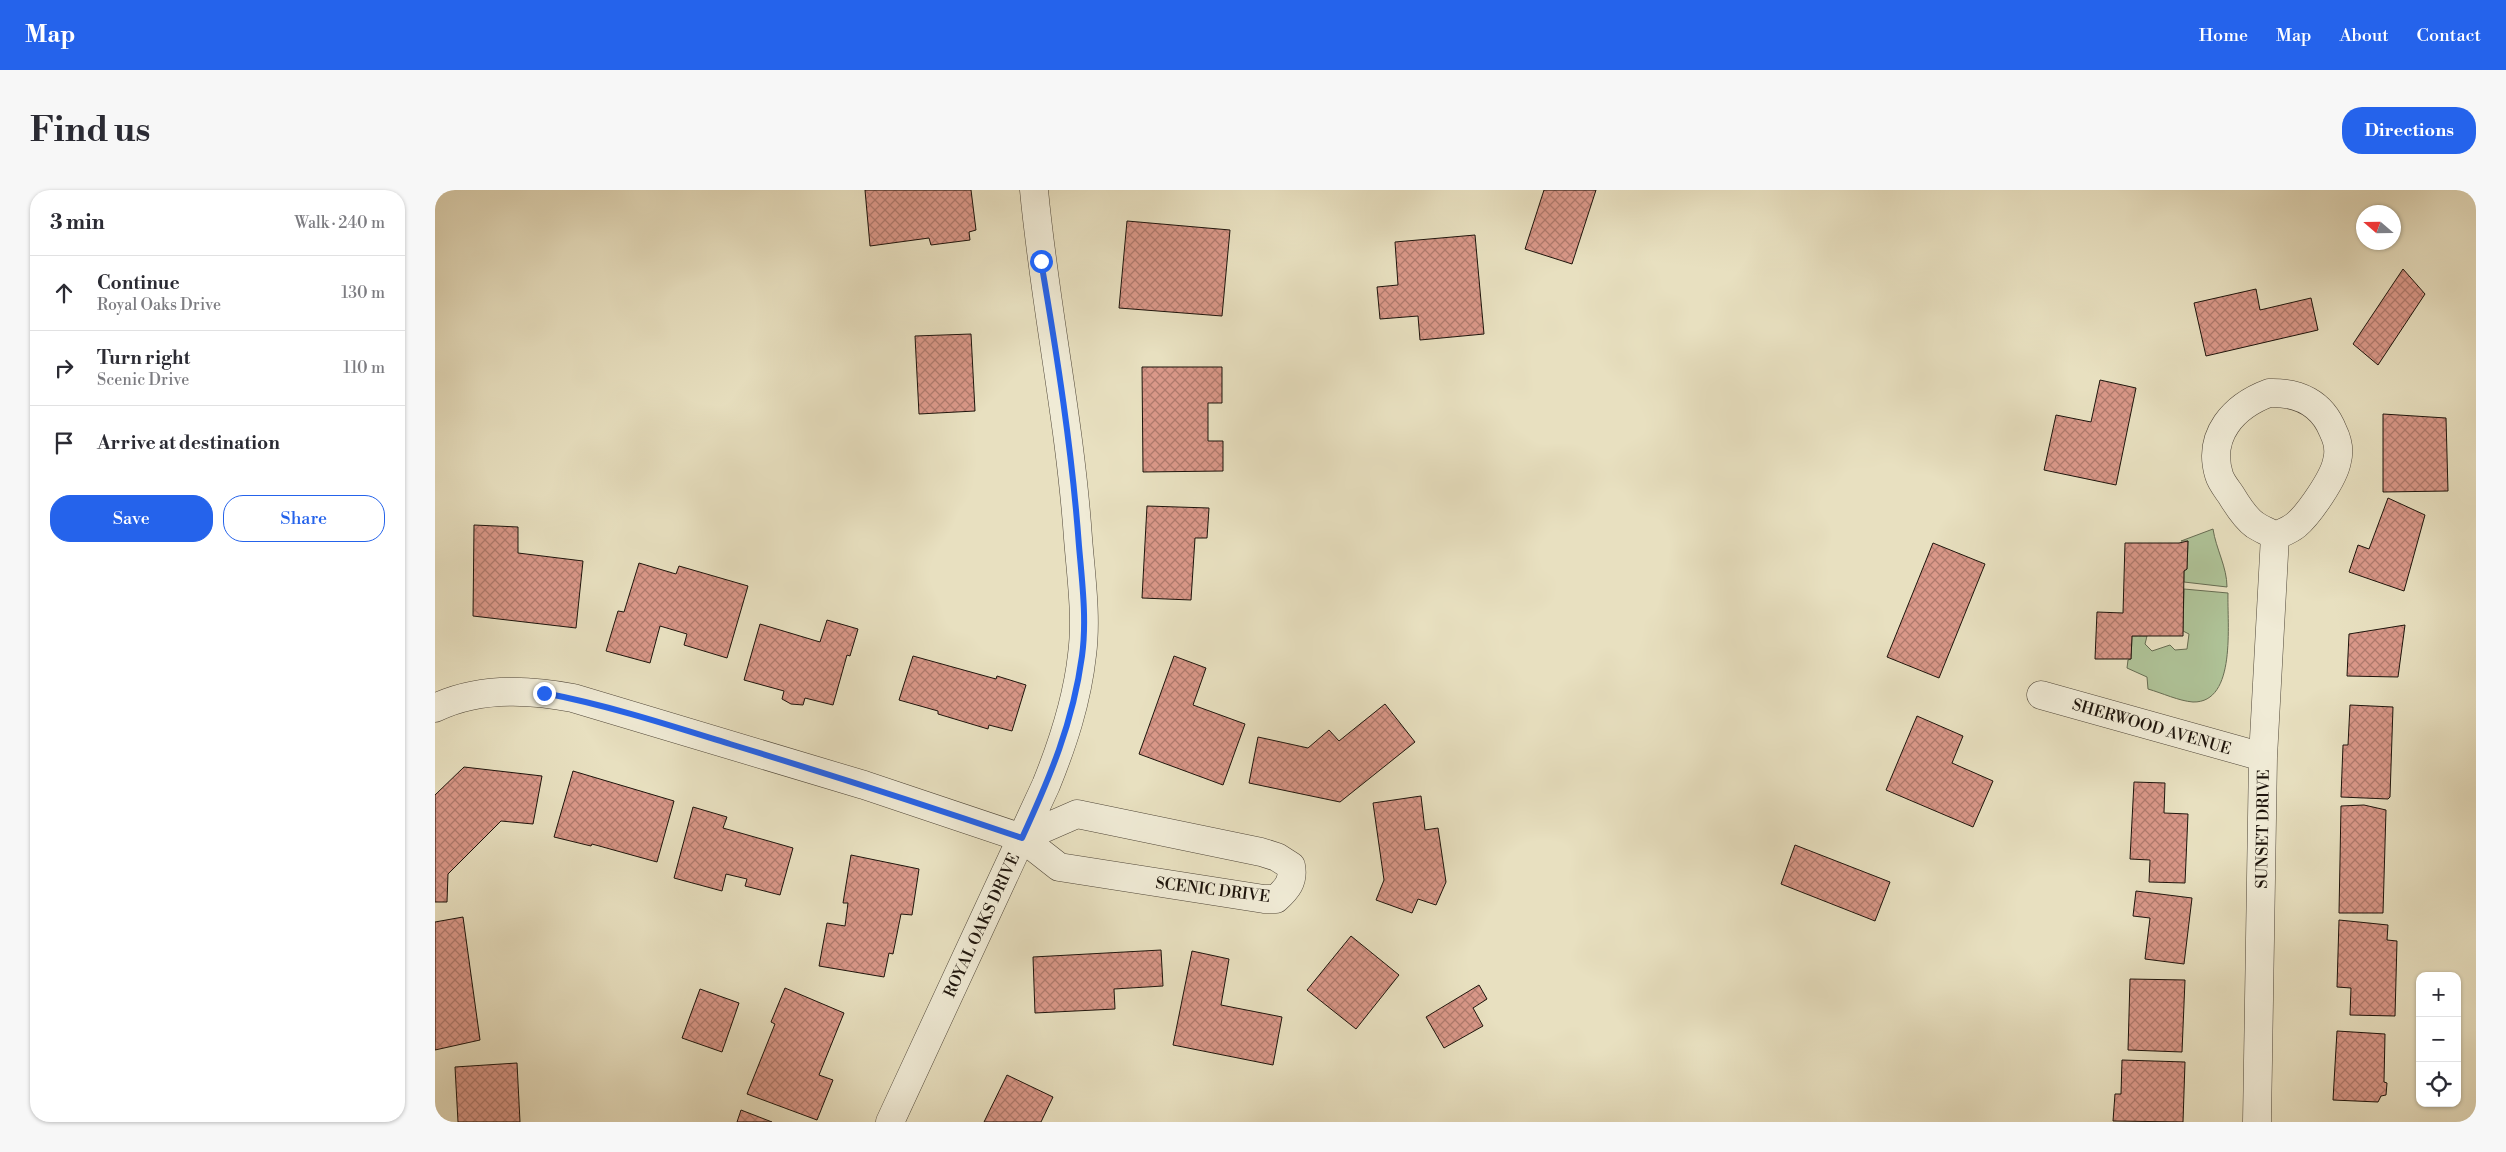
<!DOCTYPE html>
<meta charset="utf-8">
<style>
:root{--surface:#fff;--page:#f7f7f7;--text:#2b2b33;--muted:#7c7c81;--line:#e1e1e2;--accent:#2563eb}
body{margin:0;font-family:"Libre Bodoni",serif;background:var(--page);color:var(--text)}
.controls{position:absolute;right:15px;bottom:15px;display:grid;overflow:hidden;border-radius:10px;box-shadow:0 1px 4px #0004}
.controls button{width:45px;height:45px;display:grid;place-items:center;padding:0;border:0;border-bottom:1px solid var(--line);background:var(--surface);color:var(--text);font:25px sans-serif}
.compass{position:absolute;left:1921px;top:15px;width:45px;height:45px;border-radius:50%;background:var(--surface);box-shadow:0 1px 4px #0004;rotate:290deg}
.stop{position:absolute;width:15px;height:15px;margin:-11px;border:4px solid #2563eb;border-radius:50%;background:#fff}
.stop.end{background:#2563eb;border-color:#fff;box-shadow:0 1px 5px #0008}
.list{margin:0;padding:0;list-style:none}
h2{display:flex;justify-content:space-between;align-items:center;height:65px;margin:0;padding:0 20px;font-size:21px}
h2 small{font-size:16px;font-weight:400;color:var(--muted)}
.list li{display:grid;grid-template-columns:32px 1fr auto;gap:15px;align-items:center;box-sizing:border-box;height:75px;padding:0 20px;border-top:1px solid var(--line)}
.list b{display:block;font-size:19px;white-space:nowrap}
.list p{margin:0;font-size:16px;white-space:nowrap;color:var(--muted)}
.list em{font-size:16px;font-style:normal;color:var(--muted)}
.actions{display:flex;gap:10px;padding:15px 20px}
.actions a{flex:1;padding:11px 0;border:1px solid var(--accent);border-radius:20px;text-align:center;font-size:18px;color:var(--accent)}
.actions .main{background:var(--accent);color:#fff}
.icon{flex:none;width:28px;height:28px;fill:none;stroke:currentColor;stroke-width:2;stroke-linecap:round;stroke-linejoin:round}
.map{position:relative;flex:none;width:2041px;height:932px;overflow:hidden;border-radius:20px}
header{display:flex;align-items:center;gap:30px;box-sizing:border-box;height:70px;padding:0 25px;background:var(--accent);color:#fff}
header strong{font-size:24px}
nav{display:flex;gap:28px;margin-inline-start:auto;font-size:18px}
.intro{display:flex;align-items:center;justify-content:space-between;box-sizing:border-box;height:120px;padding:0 30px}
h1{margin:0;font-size:35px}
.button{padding:12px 22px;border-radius:20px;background:var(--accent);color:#fff;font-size:18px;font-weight:700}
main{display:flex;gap:30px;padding:0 30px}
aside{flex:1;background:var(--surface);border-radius:20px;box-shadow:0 1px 4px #0004}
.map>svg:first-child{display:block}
.green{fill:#afc398;stroke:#666c52}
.building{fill:url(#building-cross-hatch);stroke:#1d140c}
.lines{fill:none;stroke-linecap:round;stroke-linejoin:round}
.minor-casing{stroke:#504739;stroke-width:29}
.minor{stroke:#f0ebd6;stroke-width:28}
.route{stroke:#2563eb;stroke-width:6}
.labels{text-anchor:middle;stroke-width:4;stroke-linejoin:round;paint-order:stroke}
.street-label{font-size:16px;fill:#1d140c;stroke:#f0ebd6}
</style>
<header>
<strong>Map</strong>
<nav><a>Home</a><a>Map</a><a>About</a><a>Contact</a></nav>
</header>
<div class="intro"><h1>Find us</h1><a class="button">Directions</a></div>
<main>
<aside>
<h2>3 min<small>Walk · 240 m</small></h2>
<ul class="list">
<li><svg class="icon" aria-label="ahead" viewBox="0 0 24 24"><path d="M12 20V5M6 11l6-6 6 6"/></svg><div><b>Continue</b><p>Royal Oaks Drive</p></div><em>130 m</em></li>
<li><svg class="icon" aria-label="right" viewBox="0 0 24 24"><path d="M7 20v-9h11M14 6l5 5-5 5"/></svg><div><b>Turn right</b><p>Scenic Drive</p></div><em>110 m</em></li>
<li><svg class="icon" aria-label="arrive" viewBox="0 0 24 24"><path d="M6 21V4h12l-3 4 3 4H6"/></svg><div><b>Arrive at destination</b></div></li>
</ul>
<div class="actions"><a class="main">Save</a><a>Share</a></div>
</aside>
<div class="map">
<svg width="2041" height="932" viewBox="0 0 2041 932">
<defs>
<pattern id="building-cross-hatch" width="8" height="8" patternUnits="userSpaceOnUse" patternTransform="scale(1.25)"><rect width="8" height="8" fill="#da9889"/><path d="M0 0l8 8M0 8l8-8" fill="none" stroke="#b07b6e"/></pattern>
</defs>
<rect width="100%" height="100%" fill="#e8e0c0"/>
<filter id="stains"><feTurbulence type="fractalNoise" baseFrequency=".004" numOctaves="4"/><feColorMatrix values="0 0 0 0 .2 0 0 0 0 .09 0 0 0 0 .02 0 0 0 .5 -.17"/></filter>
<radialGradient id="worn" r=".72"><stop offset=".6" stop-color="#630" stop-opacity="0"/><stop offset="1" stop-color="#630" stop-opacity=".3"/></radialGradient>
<path class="green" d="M1778,339C1781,359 1792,377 1792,397L1749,392V381L1752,379L1753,351H1746Z
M1749,399L1793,403C1792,433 1802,513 1758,512C1744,511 1727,503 1713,499L1712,487L1692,478L1693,470L1696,469L1697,446H1712L1710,454L1717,461L1735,455L1740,460L1752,459L1754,444L1748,441Z"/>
<path class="building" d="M430,0H536L541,40L534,42L535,50L496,55L494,48L435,56Z
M1109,0H1161L1137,74L1090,59Z
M692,31L795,40L787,126L684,118Z
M1040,45L1049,144L985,150L983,126L945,129L942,97L963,95L960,52Z
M1968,79L1990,104L1943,175L1918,154Z
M1821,99L1825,120L1876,108L1883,140L1771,166L1759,113Z
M536,144L540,221L484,224L480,146Z
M707,177H787V213H773V251H788V281L708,282Z
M1665,190L1701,198L1681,295L1609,280L1621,225L1656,232Z
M1948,224L2011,228L2013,301L1948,302Z
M1953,308L1990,325L1969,401L1914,382L1923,355L1934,359Z
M712,316L774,318L772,348H760L756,410L707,408Z
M39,335L83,337V363L148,371L141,438L38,426Z
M1753,351L1752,379L1749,381L1748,446H1697L1696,469H1660L1662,422L1688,423L1690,353H1744Z
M1498,353L1550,374L1504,488L1452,467Z
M204,373L241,384L244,376L313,396L292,468L249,455L252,444L225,436L215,473L171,461L183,421L189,422Z
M392,430L423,439L415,466L412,465L398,515L370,508L368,515L356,514L347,509L349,501L309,490L325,434L385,452Z
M1970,435L1963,487L1912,486L1914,444Z
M478,466L561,489L562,486L591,495L577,541L554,535L553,539L503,524V521L464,510Z
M739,466L771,478L758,515L810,534L788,595L704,564Z
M950,514L980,552L905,612L814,593L823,547L873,558L894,540L904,551Z
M1915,515L1958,517L1955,607L1953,609L1906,607L1908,555H1913Z
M1482,526L1528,546L1517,573L1558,591L1538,637L1451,600Z
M29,577L107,586L98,634L66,631L13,684L12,712H0V605Z
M138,581L239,611L222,672L157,654L156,656L119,647Z
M1699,592L1730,593L1729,623L1753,624L1750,693L1714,692L1715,670L1695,669Z
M986,606L990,640L1003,638L1011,692L1001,715L983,709L977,723L941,710L949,690L938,613Z
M1929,615L1951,620L1948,723H1904L1906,616Z
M258,617L292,627L288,638L358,658L345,705L310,696L312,689L291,684L287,701L239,688Z
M1360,655L1455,692L1440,731L1346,694Z
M416,665L484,679L477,725L466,724L458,764L454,763L449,787L384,776L392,733L410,736L413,713H408Z
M1701,701L1757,708L1749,774L1710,769L1715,728L1698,726Z
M28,727L45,850L0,860V732Z
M1904,730L1953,735L1952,750L1962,751L1960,826L1915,825L1916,798L1902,797Z
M916,746L964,785L921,839L872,800Z
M726,760L728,796L679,799L680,819L600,823L598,767Z
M757,761L794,769L786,815L847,827L838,875L738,855Z
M1695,789L1750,790L1747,862L1693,860Z
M1044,795L1052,809L1038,818L1048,836L1009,858L991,827Z
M350,798L409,823L384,885L398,890L382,930L312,904L340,834L336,832Z
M265,799L304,813L287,862L247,848Z
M1902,841L1950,844L1949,892L1952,893L1951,905L1946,906L1943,912L1898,910Z
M1687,870L1750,872L1748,932L1678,931L1680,904H1686Z
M82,873L85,932H23L20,877Z
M572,885L618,907L606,932H549Z
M306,920L337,932H302Z"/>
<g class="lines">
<defs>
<path id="minor" d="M1834,203C1864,202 1887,213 1898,241C1903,251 1905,260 1902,271C1899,288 1874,324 1861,335C1855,340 1847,343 1840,346C1834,342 1826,339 1820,335C1810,328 1802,315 1796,305C1792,299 1786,292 1784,285C1772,245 1799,216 1834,203Z
M1606,505L1828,567
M0,518C43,497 92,499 138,508L429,595L587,648
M642,624L826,662L842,667L856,676C859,691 852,699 841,709H829L624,677L587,648Z
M455,932L611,595C628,553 642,511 647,465C652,427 646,386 643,348C635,231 610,117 599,0
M1822,932L1828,567L1840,346"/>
</defs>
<use href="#minor" class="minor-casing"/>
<use href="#minor" class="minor"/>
</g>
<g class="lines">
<path class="route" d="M109,503C172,515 234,535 295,554C393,584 490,615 587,648C615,587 638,533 647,466C652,430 647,391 644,356C637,260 622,165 606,71"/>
</g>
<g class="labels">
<g class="street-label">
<text transform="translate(1717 536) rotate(16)" y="6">SHERWOOD AVENUE</text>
<text transform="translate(1827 639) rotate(-89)" y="6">SUNSET DRIVE</text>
<text transform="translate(778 699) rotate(7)" y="6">SCENIC DRIVE</text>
<text transform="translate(546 735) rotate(-65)" y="6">ROYAL OAKS DRIVE</text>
</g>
</g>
<rect width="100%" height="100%" filter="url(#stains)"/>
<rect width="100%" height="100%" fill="url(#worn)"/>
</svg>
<div class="controls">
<button>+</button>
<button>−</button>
<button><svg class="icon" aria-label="locate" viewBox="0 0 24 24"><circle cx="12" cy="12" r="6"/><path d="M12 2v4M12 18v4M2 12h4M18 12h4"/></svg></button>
</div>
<svg class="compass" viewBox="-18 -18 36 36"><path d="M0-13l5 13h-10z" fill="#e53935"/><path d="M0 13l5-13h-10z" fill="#7c7c81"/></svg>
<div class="stop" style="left:606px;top:71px"></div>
<div class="stop end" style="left:109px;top:503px"></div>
</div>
</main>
